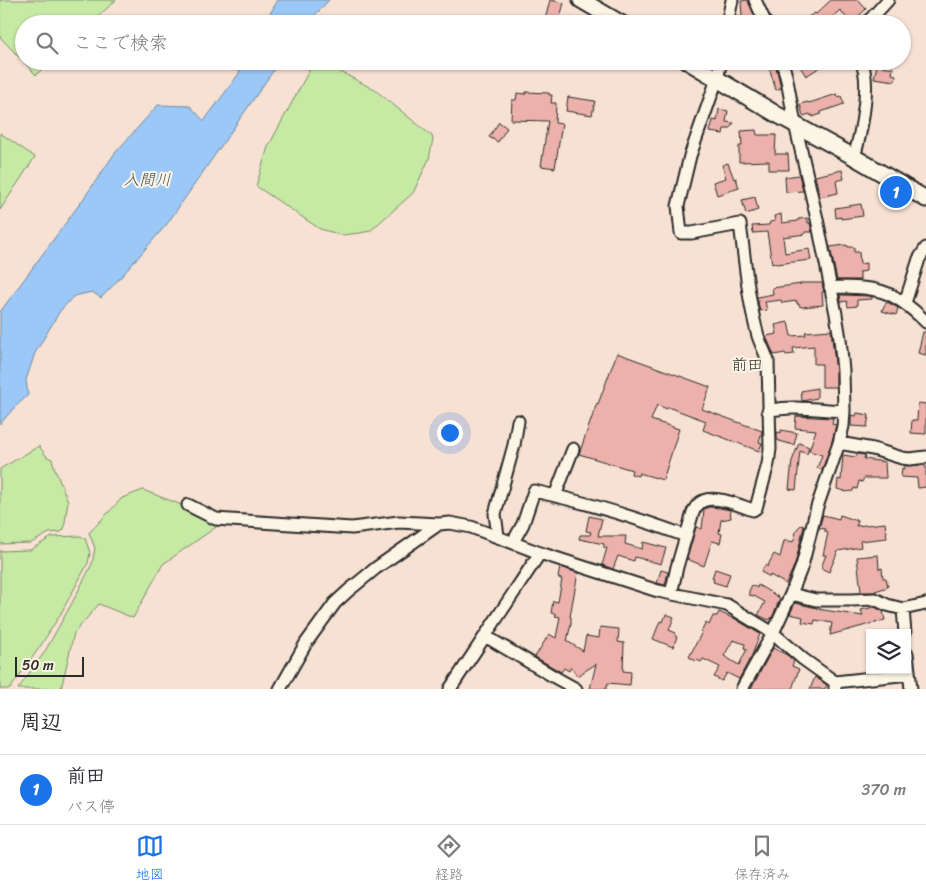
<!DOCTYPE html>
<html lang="ja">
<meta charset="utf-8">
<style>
:root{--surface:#fff;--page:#f7f7f7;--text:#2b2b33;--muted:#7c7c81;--line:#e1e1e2;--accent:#1a73e8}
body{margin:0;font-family:Sriracha,"Klee One",sans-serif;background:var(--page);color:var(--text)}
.controls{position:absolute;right:15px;bottom:15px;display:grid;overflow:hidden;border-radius:0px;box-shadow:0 1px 4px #0004}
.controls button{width:45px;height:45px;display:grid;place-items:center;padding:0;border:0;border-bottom:1px solid var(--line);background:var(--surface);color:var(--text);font:25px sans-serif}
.scale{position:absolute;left:15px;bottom:12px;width:69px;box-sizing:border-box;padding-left:5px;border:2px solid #2b2b2b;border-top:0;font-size:14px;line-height:18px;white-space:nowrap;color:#2b2b2b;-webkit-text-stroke:4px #fcf5e5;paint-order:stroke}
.you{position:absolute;left:449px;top:432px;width:18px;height:18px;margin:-12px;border:4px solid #fff;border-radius:50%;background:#1a73e8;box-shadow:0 0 0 8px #1a73e833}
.badge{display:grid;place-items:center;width:32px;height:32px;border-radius:50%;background:var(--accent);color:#fff;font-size:16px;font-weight:700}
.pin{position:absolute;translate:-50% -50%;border:2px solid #fff;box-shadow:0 1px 5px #0006}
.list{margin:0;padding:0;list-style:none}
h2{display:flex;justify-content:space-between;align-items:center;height:65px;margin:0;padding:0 20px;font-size:21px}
h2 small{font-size:16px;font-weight:400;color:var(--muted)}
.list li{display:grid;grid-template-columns:32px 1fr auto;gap:15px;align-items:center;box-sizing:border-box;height:70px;padding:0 20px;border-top:1px solid var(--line)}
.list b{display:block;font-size:19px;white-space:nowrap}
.list p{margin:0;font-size:16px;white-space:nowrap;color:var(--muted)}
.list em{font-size:16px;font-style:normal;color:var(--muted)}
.icon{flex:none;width:28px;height:28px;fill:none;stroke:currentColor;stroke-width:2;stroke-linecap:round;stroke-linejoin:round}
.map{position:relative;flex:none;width:926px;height:689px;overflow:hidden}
.search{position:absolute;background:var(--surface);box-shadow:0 1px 4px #0004;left:15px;right:15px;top:15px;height:55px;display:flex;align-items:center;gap:12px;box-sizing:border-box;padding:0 18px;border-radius:28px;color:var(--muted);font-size:19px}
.sheet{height:135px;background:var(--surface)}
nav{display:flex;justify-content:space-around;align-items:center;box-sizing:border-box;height:70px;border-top:1px solid var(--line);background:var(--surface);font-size:14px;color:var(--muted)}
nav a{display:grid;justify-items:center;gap:2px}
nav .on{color:var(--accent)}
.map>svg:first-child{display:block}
.green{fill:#c6eaa4;stroke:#788a68}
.water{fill:#9bc8f6;stroke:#6e89a5}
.building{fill:#ecb1aa;stroke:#2b2b2b;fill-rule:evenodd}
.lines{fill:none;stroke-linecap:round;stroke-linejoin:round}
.street-casing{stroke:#2b2b2b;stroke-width:15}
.secondary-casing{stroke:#2b2b2b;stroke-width:19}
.street{stroke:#fcf5e5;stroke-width:11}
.secondary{stroke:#fcf5e5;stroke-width:15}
.labels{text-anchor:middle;stroke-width:4;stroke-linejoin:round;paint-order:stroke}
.water-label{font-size:16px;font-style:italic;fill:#47525e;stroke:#fcf5e5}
.neighbourhood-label{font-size:16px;fill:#2b2b2b;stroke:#fcf5e5}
</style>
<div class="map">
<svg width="926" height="689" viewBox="0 0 926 689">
<rect width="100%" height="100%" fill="#f7e1d3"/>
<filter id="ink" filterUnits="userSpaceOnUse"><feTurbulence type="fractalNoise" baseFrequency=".02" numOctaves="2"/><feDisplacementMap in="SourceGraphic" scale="10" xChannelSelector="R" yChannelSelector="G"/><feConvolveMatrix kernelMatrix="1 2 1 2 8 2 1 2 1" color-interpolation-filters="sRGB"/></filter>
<g filter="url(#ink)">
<path class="green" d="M0,0H116L90,24H24V61H50L36,75L0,37Z
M322,62L375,90L432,136L433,139L429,159L413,193L370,231L360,233L342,235L320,229L256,186L268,147L312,65Z
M0,133L35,157L0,210Z
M39,446L47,457L52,459L55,470L68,501L64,529L61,532L49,533L31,543L0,544V469Z
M143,490L187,507L209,521L219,525L163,564L133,618L99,604L74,633L61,689H18L44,653L72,603L92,564L95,548L89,533L122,498Z
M80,536L85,538L90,553L88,563L60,615L41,645L10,689H0V551L30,550L52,537Z"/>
<path class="water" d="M278,0H329L307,24H264Z
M245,61H280L167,224L121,277L101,298L92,292L74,296L60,311L35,353L26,380L28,395L14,408L0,424V312L84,198L115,153L158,105L190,106L204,121L238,75Z"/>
<path class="building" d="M550,0L564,3L558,24H544Z
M748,0L756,20V24H735L736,17H742L741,1Z
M831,0H858L866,9L851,23L840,10L827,22L822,17L813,24H808L807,23L808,21L807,19L808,17L815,13L816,14Z
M806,61H830L806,76L799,65Z
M775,62L781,88L776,90L768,64Z
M877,65L893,68L892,74L896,75L895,81L874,78Z
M526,92L549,93V95H552L551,103H556L555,123L562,124L555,168L541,166L548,121L511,120L512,100H516L517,93L526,94Z
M837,94L838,97L841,96L844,104L821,112V114L813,117V115L811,116L810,114L803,116L800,104L808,102L809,103Z
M568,97L595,101L592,115L566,111Z
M719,109L728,111L726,122L734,123L729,129H724L723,134L710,132L713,120L717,121Z
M499,122L507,128L498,142L489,137Z
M756,130L757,135H776L775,154H788L789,170H769V161L739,162V146H742L741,131Z
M728,163L734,179L736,178L739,188L717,195L713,182L726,178L722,165Z
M842,170L844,179L836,181L838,193L820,197L815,176Z
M799,175L803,191L786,192L785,177Z
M755,197L758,210L746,214L742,200Z
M861,204L863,216L841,219V217L836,218L835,208Z
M781,214L782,223L798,221V219L808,218V223H810L812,232H805V234L783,237L785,253L809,249L811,260L776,264L775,263L772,264L767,232L753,233L752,226L769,225L770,222L775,221L774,216Z
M845,245L848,246V247H854V252H859L860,264L866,263V271L860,272V280H837L830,247Z
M801,283H822L824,292H822L823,305L802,307L799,306V304H797V301L782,303L781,300L765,302L767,310L760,311L757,297L773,294L772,288L801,284Z
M840,295L870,296L872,297V299L857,300V306L848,307L847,301L841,302Z
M887,302L898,308L896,315L882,311L885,304H886Z
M788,322L791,336L806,335L805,332L831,330L836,371V387H822V364H814V346L793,348L794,354L786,355L785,353L774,355L766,336L777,334L775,325Z
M923,332H926V355L918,353Z
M617,353L710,387L702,409L762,431L759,442L762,443L759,451L703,430L706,421L668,407L667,409L657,405L651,420L679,429L663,480L639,473L638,476L631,474L632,470L579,454L597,403L598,404Z
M817,388V398L802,401L801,391Z
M918,403L926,404V434L911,433L912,420H917Z
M857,413L869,415L867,427L851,426V415L856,416Z
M796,416L833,418L832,424L836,425L832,441L822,470L817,468L822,455L809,451L816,430L795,428Z
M781,430L797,433L794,445L779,441V440H777V432L781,433Z
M799,443L809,447L807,454L800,451L796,490L789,489L792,461Z
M857,454L865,455L864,459L885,462L886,478H864L862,482L859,481L857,489L854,488L853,491L844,492L845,491L837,489L838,479L841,480L843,455L856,457Z
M920,465L926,466V487L918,488L917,478L901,477L902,468L904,469V466Z
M709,507L720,508L730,510L731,518L721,520L719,533L722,534L720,543L712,541L704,566L687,559L696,527L702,529L704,509Z
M823,515L839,519L840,515L858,521L856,526L885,523L887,538L860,541L861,547L838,551L829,572L821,568L826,555H823L828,533L825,532V529L819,528Z
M589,516L602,519L598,536H626L625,544L642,549L643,542L666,548L661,564L635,557L634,561L618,556L613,569L602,565L607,548H604V544L579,539L580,535H590L591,532L586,531Z
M801,525L804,526L795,564L786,584L770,575V577L761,572L765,565L767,567L774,554L780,557L784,541H786V540L793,542L797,529Z
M878,555L879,569L882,568L883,578H886L888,587L875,591V592H861L857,557Z
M560,567L578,573L572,605L570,617H571V624L567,641L583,651L586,636L599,638L600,627L619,629L618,642L624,643L623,671L631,672L630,685L608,683L606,689H590L596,664L577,676L571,667L569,671L564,668L561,672L535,657L549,634L556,638L560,617L555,616L556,614L551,613L553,601L558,602L562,579L558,578Z
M715,569L730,574L726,586L713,582L714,579L712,578Z
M661,570L668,572L665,585L657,583Z
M752,585L757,588L758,585L780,598L772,618H771L769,620L758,615L765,602L754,596L749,595V591Z
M795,603L817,608V609L863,616L861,610L874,607L883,611L885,620L830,635L832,623L815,620L814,624L802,622L803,617L790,614Z
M719,612L732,618V617L760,634L752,655L739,679L727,673L722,681L714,677L720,667L703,659L701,662L697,660L696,661L689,657L702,632H701L706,623L709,625L713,616H717ZM733,640L745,644L744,648L747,649L739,665L724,656Z
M666,614L674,617L669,630L676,633L675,636L677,637L673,647L653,639L660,621L663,622Z
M773,648L787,655L794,661L792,666L799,669L792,689H751Z
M815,677L827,685L825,689H810Z"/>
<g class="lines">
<defs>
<path id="street" d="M755,0L766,24
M727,24L732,0
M866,24L888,0
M854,157C860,137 873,78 860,61
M830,287C876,287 892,288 926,322
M905,303L919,259L926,248
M768,411C790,405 821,410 844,411
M839,443L873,449L902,458L910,459L926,457
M555,496L573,449
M188,505L216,519L230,520L352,528L399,522L439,524L450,523L471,527L540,553L658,591L727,605L773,633L803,659L835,682V689
M498,536L495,514L514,445L518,421
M513,542L523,524L534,491C585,502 637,518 686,536
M671,594L677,567L693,512C696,507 698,503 703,501C716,495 741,506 753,510L756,508L768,464L770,449L768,361C765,352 761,345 758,336C748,300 745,261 740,224L692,233H681L678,206L690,156L717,79L721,61
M791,594L816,600H852L875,599L887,605L903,609L926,604
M903,609L905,633
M485,636L558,679L576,689
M907,653L911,689
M835,682L909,674
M280,689L306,643L335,603L348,591L376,568L439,524
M450,689L540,553
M742,689L773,633L791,594L802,566L817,507L839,443L843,426L844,411L843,371L840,339L836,314L817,219L795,124L787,80L782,61"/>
<path id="secondary" d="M581,0L622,24
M687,61L776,114L854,157L926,199"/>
</defs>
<use href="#street" class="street-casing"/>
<use href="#secondary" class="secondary-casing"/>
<use href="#street" class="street"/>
<use href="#secondary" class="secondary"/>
</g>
</g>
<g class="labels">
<g class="water-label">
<text x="147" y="185">入間川</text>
</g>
<g class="neighbourhood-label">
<text x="747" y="370">前田</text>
</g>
</g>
</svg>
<div class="controls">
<button><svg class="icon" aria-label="layers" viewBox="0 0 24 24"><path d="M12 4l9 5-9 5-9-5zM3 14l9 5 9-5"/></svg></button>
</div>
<div class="scale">50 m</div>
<div class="you"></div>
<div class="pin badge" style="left:896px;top:192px">1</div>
<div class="search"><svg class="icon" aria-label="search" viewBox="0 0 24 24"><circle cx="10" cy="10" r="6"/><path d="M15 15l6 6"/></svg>ここで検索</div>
</div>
<section class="sheet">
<h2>周辺<small></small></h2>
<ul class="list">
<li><span class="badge">1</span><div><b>前田</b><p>バス停</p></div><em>370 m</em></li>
</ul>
</section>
<nav>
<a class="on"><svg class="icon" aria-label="map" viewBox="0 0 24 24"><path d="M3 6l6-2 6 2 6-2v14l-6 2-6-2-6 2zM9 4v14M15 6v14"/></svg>地図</a>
<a><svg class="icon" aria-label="directions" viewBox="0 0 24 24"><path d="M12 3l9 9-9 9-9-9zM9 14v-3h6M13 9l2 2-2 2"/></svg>経路</a>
<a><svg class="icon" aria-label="saved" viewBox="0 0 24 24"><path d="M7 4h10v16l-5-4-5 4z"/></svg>保存済み</a>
</nav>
